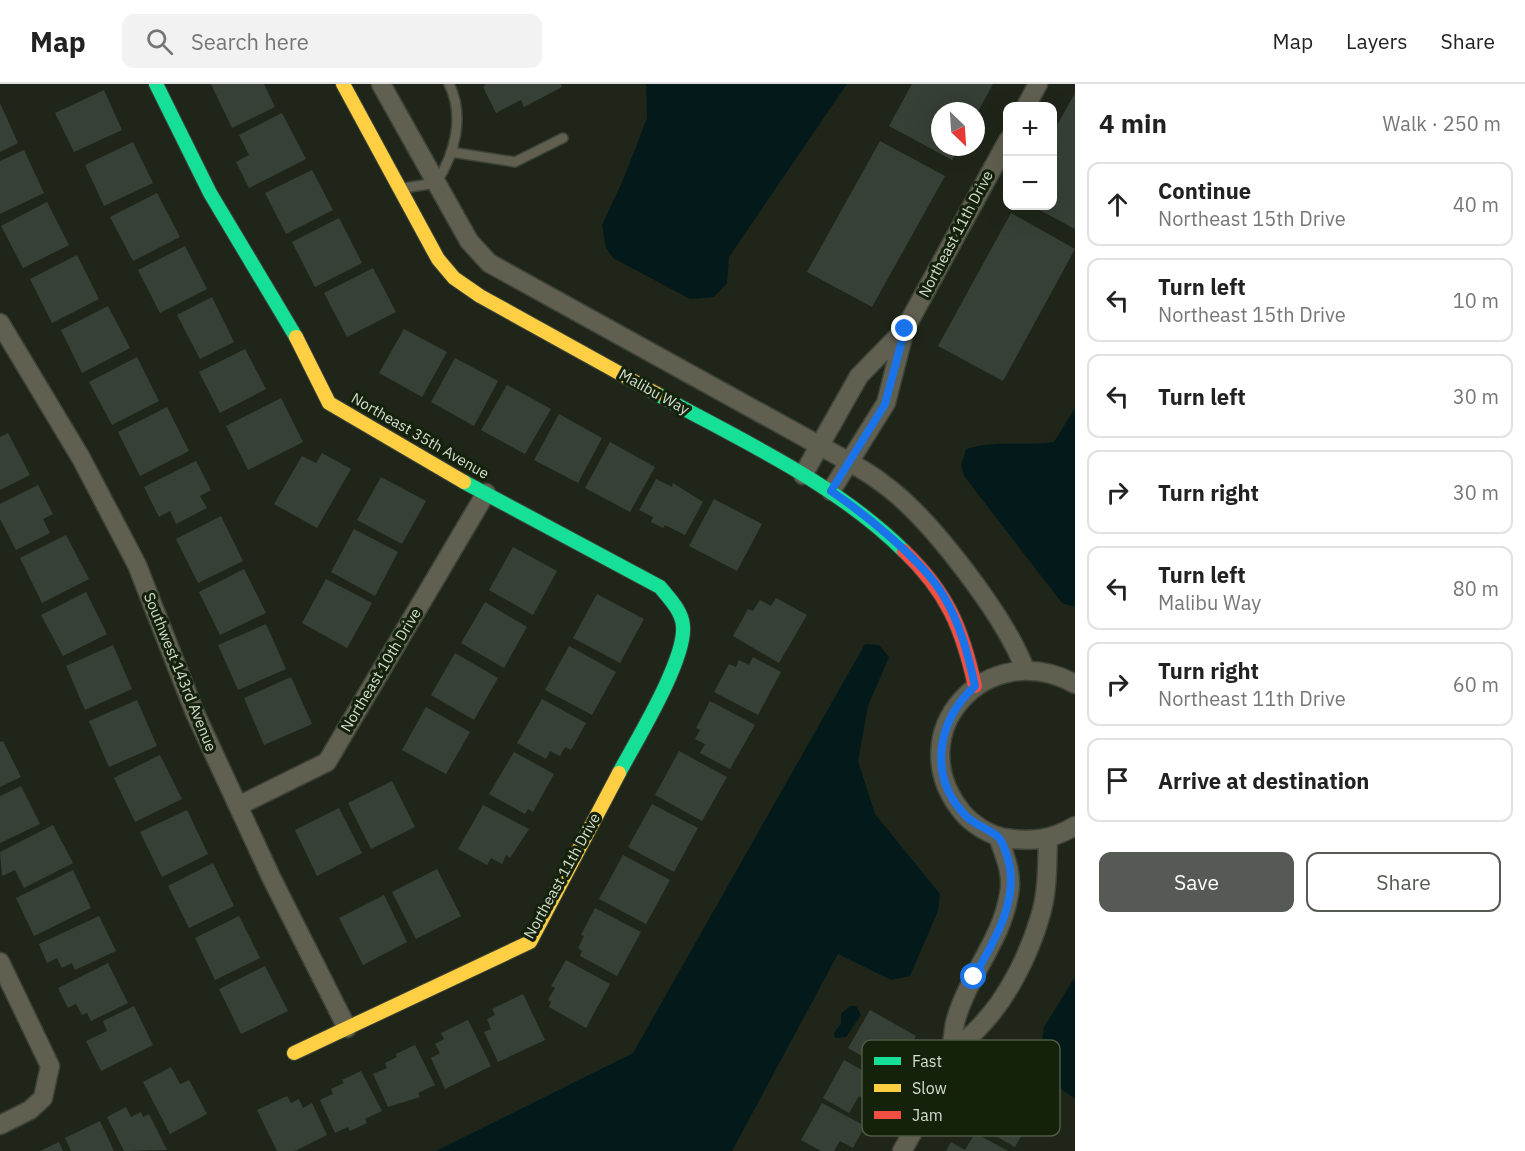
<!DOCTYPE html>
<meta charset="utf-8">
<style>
:root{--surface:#fff;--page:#f2f2f2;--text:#222;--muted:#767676;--line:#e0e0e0;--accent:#565a54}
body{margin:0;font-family:"IBM Plex Sans",sans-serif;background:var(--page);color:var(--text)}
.controls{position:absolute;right:18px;top:18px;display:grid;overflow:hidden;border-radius:12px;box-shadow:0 6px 24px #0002}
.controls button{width:54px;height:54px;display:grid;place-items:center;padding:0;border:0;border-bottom:2px solid var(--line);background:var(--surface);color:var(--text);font:30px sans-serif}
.compass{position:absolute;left:931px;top:18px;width:54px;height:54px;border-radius:50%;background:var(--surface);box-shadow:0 6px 24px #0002;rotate:155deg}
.stop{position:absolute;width:18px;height:18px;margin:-14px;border:4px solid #1a73e8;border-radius:50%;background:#fff}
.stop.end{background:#1a73e8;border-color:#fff;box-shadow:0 2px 6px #0008}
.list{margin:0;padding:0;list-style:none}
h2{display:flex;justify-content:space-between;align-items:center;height:78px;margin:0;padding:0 24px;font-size:26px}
h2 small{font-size:20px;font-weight:400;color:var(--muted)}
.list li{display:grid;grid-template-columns:39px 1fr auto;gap:18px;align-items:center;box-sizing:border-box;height:84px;margin:0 12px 12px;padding:0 12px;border:2px solid var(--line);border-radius:12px}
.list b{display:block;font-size:22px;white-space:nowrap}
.list p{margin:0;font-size:20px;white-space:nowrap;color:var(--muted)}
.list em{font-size:20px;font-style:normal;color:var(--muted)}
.actions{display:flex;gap:12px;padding:18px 24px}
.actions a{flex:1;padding:14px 0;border:2px solid var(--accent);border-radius:12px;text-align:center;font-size:21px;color:var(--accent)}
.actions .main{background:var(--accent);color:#fff}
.icon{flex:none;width:33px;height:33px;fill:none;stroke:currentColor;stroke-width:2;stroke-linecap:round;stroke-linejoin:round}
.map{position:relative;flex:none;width:1075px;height:1067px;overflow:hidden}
header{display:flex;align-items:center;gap:36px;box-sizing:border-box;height:84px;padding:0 30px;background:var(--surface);border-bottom:2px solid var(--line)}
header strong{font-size:28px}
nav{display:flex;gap:33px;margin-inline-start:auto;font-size:21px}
.search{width:420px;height:54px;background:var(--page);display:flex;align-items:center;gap:15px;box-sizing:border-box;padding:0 21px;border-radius:12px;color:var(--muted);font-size:22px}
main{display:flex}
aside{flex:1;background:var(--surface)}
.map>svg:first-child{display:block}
.water{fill:#041a1a}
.building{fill:#374037}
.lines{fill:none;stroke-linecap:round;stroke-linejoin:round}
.lane-casing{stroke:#3c4337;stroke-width:12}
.street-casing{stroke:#3c4337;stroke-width:21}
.fast-casing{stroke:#3c4337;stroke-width:16}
.slow-casing{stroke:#3c4337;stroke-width:16}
.jam-casing{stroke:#3c4337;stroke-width:16}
.lane{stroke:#605f50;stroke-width:9}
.street{stroke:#605f50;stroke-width:18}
.fast{stroke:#16e098;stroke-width:14}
.slow{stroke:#ffcf43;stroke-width:14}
.jam{stroke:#f24e42;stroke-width:14}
.route{stroke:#1a73e8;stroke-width:8}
.labels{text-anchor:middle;stroke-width:6;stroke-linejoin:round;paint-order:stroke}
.street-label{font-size:15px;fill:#d5ded0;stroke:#14210b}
.key{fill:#14210b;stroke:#4e5a46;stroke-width:1.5}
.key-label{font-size:16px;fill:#d5ded0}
</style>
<header>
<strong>Map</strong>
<div class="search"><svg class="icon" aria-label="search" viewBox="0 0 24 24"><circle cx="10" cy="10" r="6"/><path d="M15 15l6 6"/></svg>Search here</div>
<nav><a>Map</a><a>Layers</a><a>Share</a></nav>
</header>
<main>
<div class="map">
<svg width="1075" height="1067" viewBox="0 0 1075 1067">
<rect width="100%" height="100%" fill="#1f2619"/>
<path class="water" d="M646,0H847L729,173L727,199L714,213L690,215L613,174L606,164L602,141L623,96L647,34Z
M1075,324V523L1062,519L964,392L961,381L966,365C995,356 1024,362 1054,358Z
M865,560L879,561L889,573L868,622L858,677L875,730L940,810L938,827L910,892L891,896L838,870L732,1067H436L633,969Z
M1075,893V1015L1054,1000L1039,978L1044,943Z
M850,922H856L861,931L846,953L835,954L834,949L841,940V930Z"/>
<path class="building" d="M211,0H264L275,23L232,44Z
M486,0H561L562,3L524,23L521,16L496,29L483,3Z
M912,0H993L976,31V27H940V63H959L952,76L889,42Z
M104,6L122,46L74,68L55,29Z
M1075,9V145L1032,122H1052V50Z
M0,19L18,59L0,68Z
M282,29L306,75L249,104L236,78L249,71L239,51Z
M880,57L945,92L872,223L807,188Z
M133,58L153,99L104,122L85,81Z
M24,66L44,109L0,130V77Z
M312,86L333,126L286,150L265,109Z
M157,109L180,153L133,177L110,133Z
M47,118L69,161L23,184L1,142Z
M1011,129L1075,165L1003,297L938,262Z
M339,134L362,179L315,203L292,158Z
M185,162L207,205L160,229L138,186Z
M77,171L99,215L52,239L30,195Z
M373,184L396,228L347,253L324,209Z
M212,213L234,258L200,275L177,231Z
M108,222L130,264L82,289L61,246Z
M404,245L447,268L422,313L379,289Z
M245,265L266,305L220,329L199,288Z
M137,273L159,317L112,341L89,298Z
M455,274L498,297L474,342L431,318Z
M507,301L551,325L525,370L481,346Z
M281,314L303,358L248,386L226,342Z
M167,323L189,367L140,392L118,348Z
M559,330L602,354L578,399L534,376Z
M8,349L30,391L0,406V353Z
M610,358L655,383L630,428L585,404Z
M322,369L351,385L317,444L274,420L302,372L316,379Z
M196,377L211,406L200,412L207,424L176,440L170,427L159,433L144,403Z
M381,393L426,417L402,460L357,436Z
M656,395L672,403L673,399L703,418L685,451L665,441L663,444L651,438L653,433L639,426Z
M38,401L53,430L43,435L50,449L16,466L0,435V420Z
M714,415L762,440L737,487L689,462Z
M221,432L243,477L198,499L176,455Z
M354,445L398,468L375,512L331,488Z
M66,451L89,495L42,519L20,474Z
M513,463L557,487L533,531L489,506Z
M244,485L266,529L220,551L199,508Z
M326,495L372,519L347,564L302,539Z
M86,508L107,550L63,572L41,531Z
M597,510L644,535L620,579L573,554Z
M776,514L807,531L779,579L733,552L748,525L753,527L760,516L771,522Z
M485,518L527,543L504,584L461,559Z
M266,540L286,585L238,606L218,561Z
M113,561L132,605L85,626L66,582Z
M569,562L616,588L592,631L545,606Z
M455,569L498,594L474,636L431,611Z
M753,573L781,588L758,631L714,608L729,580L736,583L739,576L749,581Z
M291,593L312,640L264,661L244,614Z
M542,615L586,639L571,666L565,663L560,672L550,667L546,675L517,659Z
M137,616L157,662L109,683L89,637Z
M710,617L755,641L730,685L700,669L705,660L695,655L700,646L696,644Z
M426,623L470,648L446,690L402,666Z
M3,657L21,693L0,703V658Z
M679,667L727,693L702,737L655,711Z
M514,668L554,690L533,728L528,725L525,730L489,710Z
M160,671L182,715L135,738L114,694Z
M392,697L415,743L371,765L348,719Z
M21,702L40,740L0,759V712Z
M652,720L698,744L674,788L628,763Z
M483,721L529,745L510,774L506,771L502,780L491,774L487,781L458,765Z
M339,724L362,769L317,792L295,746Z
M187,726L208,770L162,793L140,748Z
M53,741L73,779L24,804L15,786L2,792L0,768Z
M623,771L670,796L646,840L599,815Z
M213,779L234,822L189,844L168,802Z
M437,785L461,832L416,855L392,808Z
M73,786L91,824L34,852L16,814Z
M384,811L407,858L363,881L339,834Z
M595,824L641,848L617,892L580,872L582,867L578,864L584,852L581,851Z
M99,832L116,867L75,886L72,879L62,884L57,874L47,879L39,860Z
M239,832L260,874L215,896L195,854Z
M566,876L610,900L586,944L549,923L551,918L548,916L555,904L551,902Z
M108,879L128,919L91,937L87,929L82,931L76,920L68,924L58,904Z
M265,882L288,927L241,950L219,905Z
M523,910L545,956L498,978L484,948L491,945L487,935L495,931L492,925Z
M134,922L153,961L101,987L86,957L107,947L103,937Z
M870,926L916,952L903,974L891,967L881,983L848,964Z
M468,936L491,982L445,1005L431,974L440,969L435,960L444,955L441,949Z
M415,961L435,1001L418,1009L420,1013L388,1023L373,990L387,984L385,979L397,973L396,970Z
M844,976L887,1000L875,1021L859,1012L849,1029L823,1014Z
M171,983L180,1000L189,996L207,1030L170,1050L143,998Z
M361,987L382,1027L365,1035L367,1039L350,1047L348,1043L335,1049L320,1016L333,1010L331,1005L344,999L342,996Z
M986,999L1041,1030L1034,1043L1028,1040L1015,1063L966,1035Z
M287,1012L291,1019L299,1015L303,1024L312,1019L327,1051L295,1067H277L257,1026Z
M822,1019L865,1042L853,1064L840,1057L834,1067H821L801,1056Z
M126,1023L131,1033L141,1028L143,1033L149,1030L167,1066L124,1067L107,1033Z
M100,1037L114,1067H71L65,1054Z
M975,1049L1008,1067H946L951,1058L965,1066Z
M59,1058L63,1067H40Z"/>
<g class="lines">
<defs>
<path id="lane" d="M451,68L515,78L563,54
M404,104L436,99C455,70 465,32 449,0"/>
<path id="street" d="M381,0L469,157L489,179L851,379C861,385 872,391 882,399C929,432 1004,531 1025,585
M1026,22L1038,0
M0,239L81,374L137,481L195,629L271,793L347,944
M803,391L859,292L904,246
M831,407L886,319L905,245L1008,56
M1075,600C987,551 898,649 962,728C972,740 989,751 1005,754C1031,758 1052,756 1075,742
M238,722L327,678L486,409
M0,878L50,982L43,1014L30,1026L0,1041
M950,970C961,960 974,950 984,938C1009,911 1030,868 1040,833C1048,808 1047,780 1048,754
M902,1067C920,1036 937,1006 949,973C954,960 952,945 957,932C970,889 1002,855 1009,810C1013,790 1005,772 998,753"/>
<path id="fast" d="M156,0L210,109L296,253
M657,310C742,357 834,398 904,467
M464,398L660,503C669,514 682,527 683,542C686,576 636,657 619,689"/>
<path id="slow" d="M343,0L438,175L454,194L480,212L657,310
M296,253L329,319L464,398
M294,969L530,858L619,689"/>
<path id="jam" d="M904,467C947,508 962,544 975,602"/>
</defs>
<use href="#lane" class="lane-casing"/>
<use href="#street" class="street-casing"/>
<use href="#fast" class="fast-casing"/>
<use href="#slow" class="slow-casing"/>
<use href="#jam" class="jam-casing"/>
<use href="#lane" class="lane"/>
<use href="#street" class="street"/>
<use href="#fast" class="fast"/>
<use href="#slow" class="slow"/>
<use href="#jam" class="jam"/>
</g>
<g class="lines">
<path class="route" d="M905,245L885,320L831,407C865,430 922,476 943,511C960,539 968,570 975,602C937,637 927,692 966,732C975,741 987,744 997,752C1003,756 1009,777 1010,785C1016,823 991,862 974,893"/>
</g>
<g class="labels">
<g class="street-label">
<text transform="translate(956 150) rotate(-62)" y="5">Northeast 11th Drive</text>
<text transform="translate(654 308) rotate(29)" y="5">Malibu Way</text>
<text transform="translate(420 352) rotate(30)" y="5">Northeast 35th Avenue</text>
<text transform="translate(381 586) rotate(-59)" y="5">Northeast 10th Drive</text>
<text transform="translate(180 588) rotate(68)" y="5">Southwest 143rd Avenue</text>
<text transform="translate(562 792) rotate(-61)" y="5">Northeast 11th Drive</text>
</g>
</g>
<rect x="862" y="956" width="198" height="96" rx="9" class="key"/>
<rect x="874" y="973" width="27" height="8" fill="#16e098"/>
<rect x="874" y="1000" width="27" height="8" fill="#ffcf43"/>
<rect x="874" y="1027" width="27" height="8" fill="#f24e42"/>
<g class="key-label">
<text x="912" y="983">Fast</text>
<text x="912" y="1010">Slow</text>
<text x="912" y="1037">Jam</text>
</g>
</svg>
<div class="controls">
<button>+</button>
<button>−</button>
</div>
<svg class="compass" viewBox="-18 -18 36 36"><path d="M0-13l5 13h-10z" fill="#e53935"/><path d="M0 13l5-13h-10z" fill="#767676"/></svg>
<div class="stop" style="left:974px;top:893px"></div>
<div class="stop end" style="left:905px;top:245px"></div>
</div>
<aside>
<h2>4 min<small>Walk · 250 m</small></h2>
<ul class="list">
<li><svg class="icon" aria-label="ahead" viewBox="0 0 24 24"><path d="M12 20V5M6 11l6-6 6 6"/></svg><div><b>Continue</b><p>Northeast 15th Drive</p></div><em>40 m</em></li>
<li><svg class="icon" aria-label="left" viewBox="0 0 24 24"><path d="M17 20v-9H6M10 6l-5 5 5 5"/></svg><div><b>Turn left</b><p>Northeast 15th Drive</p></div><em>10 m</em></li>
<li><svg class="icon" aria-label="left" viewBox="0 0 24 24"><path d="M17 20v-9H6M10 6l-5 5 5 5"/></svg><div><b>Turn left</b></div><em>30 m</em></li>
<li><svg class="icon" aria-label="right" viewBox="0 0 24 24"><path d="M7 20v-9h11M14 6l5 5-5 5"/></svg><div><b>Turn right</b></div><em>30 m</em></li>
<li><svg class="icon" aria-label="left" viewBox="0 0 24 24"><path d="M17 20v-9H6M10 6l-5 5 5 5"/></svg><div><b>Turn left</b><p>Malibu Way</p></div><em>80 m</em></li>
<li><svg class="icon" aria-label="right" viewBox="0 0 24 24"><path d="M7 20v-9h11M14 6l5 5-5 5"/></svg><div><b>Turn right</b><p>Northeast 11th Drive</p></div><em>60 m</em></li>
<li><svg class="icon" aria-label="arrive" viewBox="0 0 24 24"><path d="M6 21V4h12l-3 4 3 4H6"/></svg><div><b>Arrive at destination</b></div></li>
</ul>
<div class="actions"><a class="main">Save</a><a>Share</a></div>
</aside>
</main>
